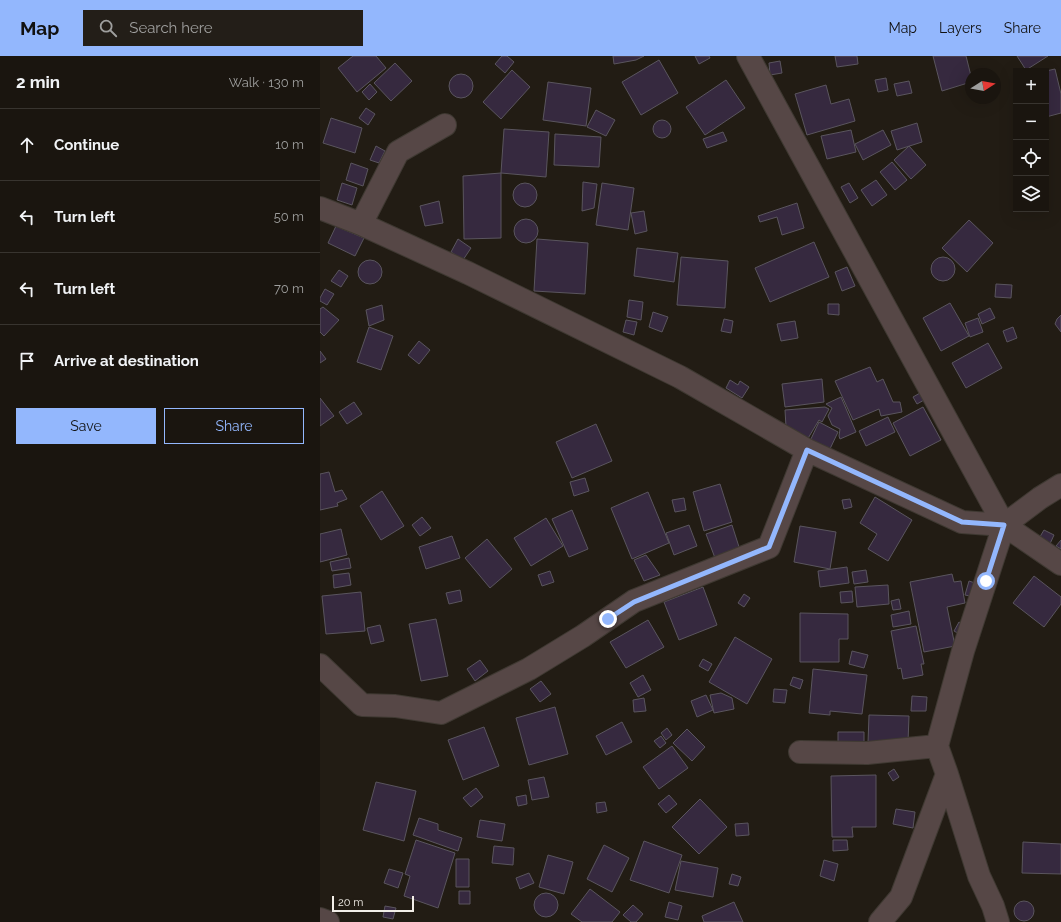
<!DOCTYPE html>
<meta charset="utf-8">
<style>
:root{--surface:#1a150f;--page:#231e18;--text:#f1f3f6;--muted:#9f9f9e;--line:#38342f;--accent:#93b7fd}
body{margin:0;font-family:Raleway,sans-serif;background:var(--page);color:var(--text)}
.controls{position:absolute;right:12px;top:12px;display:grid;overflow:hidden;border-radius:0px;box-shadow:0 4px 16px #0002}
.controls button{width:36px;height:36px;display:grid;place-items:center;padding:0;border:0;border-bottom:1px solid var(--line);background:var(--surface);color:var(--text);font:20px sans-serif}
.compass{position:absolute;left:645px;top:12px;width:36px;height:36px;border-radius:50%;background:var(--surface);box-shadow:0 4px 16px #0002;rotate:79deg}
.scale{position:absolute;left:12px;bottom:10px;width:82px;box-sizing:border-box;padding-left:4px;border:2px solid #f2eee8;border-top:0;font-size:11px;line-height:14px;white-space:nowrap;color:#f2eee8;-webkit-text-stroke:3px #221c14;paint-order:stroke}
.stop{position:absolute;width:12px;height:12px;margin:-9px;border:3px solid #93b7fd;border-radius:50%;background:#fff}
.stop.end{background:#93b7fd;border-color:#fff;box-shadow:0 1px 4px #0008}
.list{margin:0;padding:0;list-style:none}
h2{display:flex;justify-content:space-between;align-items:center;height:52px;margin:0;padding:0 16px;font-size:17px}
h2 small{font-size:13px;font-weight:400;color:var(--muted)}
.list li{display:grid;grid-template-columns:26px 1fr auto;gap:12px;align-items:center;box-sizing:border-box;height:72px;padding:0 16px;border-top:1px solid var(--line)}
.list b{display:block;font-size:15px;white-space:nowrap}
.list em{font-size:13px;font-style:normal;color:var(--muted)}
.actions{display:flex;gap:8px;padding:12px 16px}
.actions a{flex:1;padding:9px 0;border:1px solid var(--accent);border-radius:0px;text-align:center;font-size:14px;color:var(--accent)}
.actions .main{background:var(--accent);color:#111}
.icon{flex:none;width:22px;height:22px;fill:none;stroke:currentColor;stroke-width:2;stroke-linecap:round;stroke-linejoin:round}
.map{position:relative;flex:none;width:741px;height:866px;overflow:hidden}
header{display:flex;align-items:center;gap:24px;box-sizing:border-box;height:56px;padding:0 20px;background:var(--accent);color:#111}
header strong{font-size:19px}
nav{display:flex;gap:22px;margin-inline-start:auto;font-size:14px}
.search{width:280px;height:36px;background:var(--page);display:flex;align-items:center;gap:10px;box-sizing:border-box;padding:0 14px;border-radius:0px;color:var(--muted);font-size:15px}
main{display:flex}
aside{flex:1;background:var(--surface)}
.map>svg:first-child{display:block}
.building{fill:#36293f;stroke:#5a555e}
.lines{fill:none;stroke-linecap:round;stroke-linejoin:round}
.minor-casing{stroke:#3f3932;stroke-width:24}
.minor{stroke:#564746;stroke-width:22}
.route{stroke:#93b7fd;stroke-width:5}
</style>
<header>
<strong>Map</strong>
<div class="search"><svg class="icon" aria-label="search" viewBox="0 0 24 24"><circle cx="10" cy="10" r="6"/><path d="M15 15l6 6"/></svg>Search here</div>
<nav><a>Map</a><a>Layers</a><a>Share</a></nav>
</header>
<main>
<aside>
<h2>2 min<small>Walk · 130 m</small></h2>
<ul class="list">
<li><svg class="icon" aria-label="ahead" viewBox="0 0 24 24"><path d="M12 20V5M6 11l6-6 6 6"/></svg><div><b>Continue</b></div><em>10 m</em></li>
<li><svg class="icon" aria-label="left" viewBox="0 0 24 24"><path d="M17 20v-9H6M10 6l-5 5 5 5"/></svg><div><b>Turn left</b></div><em>50 m</em></li>
<li><svg class="icon" aria-label="left" viewBox="0 0 24 24"><path d="M17 20v-9H6M10 6l-5 5 5 5"/></svg><div><b>Turn left</b></div><em>70 m</em></li>
<li><svg class="icon" aria-label="arrive" viewBox="0 0 24 24"><path d="M6 21V4h12l-3 4 3 4H6"/></svg><div><b>Arrive at destination</b></div></li>
</ul>
<div class="actions"><a class="main">Save</a><a>Share</a></div>
</aside>
<div class="map">
<svg width="741" height="866" viewBox="0 0 741 866">
<rect width="100%" height="100%" fill="#221c14"/>
<path class="building" d="M33,0H56L66,12L37,36L18,12Z
M182,0H187L194,6L185,17L175,8Z
M293,0H324L316,4L294,8Z
M375,0H389L390,2L379,8Z
M515,0H537L538,8L517,11Z
M613,0H646L651,20V26L622,35Z
M697,0H728L706,14Z
M339,4L358,37L321,59L302,26Z
M460,5L462,17L450,19L449,7Z
M75,7L92,25L71,45L54,27Z
M735,13L741,38V57L726,61V15Z
M192,14L210,31L181,63L163,46Z
M129 30a12 12 0 1 1 24 0a12 12 0 1 1-24 0Z
M566,22L568,34L558,36L555,24Z
M406,24L425,52L385,79L366,51Z
M589,25L592,37L577,40L574,28Z
M228,26L271,32L266,70L223,64Z
M50,28L57,36L49,44L42,36Z
M506,29L511,48L529,43L535,65L487,79L475,38Z
M46,52L55,58L48,69L39,62Z
M276,54L295,64L286,80L267,71Z
M11,62L42,72L35,97L3,87Z
M333 73a9 9 0 1 1 18 0a9 9 0 1 1-18 0Z
M597,67L602,86L577,94L571,75Z
M184,73L229,76L226,121L181,117Z
M531,74L536,96L507,103L501,80Z
M563,74L571,89L543,104L535,88Z
M403,76L407,85L387,92L383,83Z
M235,78L281,81L279,111L234,109Z
M56,90L65,95L59,107L50,104Z
M589,90L606,109L591,123L574,104Z
M572,106L587,124L575,134L560,116Z
M31,107L48,113L43,130L26,124Z
M181,117V182L144,183L143,120Z
M556,124L567,139L552,150L541,134Z
M263,126L277,128L274,152L262,155Z
M22,127L37,132L32,149L17,144Z
M282,127L314,132L308,174L276,169Z
M529,127L538,142L530,147L521,131Z
M193 139a12 12 0 1 1 24 0a12 12 0 1 1-24 0Z
M119,145L123,167L105,170L100,150Z
M477,147L484,172L462,179L457,161L440,166L438,160Z
M324,155L327,175L315,178L311,157Z
M194 175a12 12 0 1 1 24 0a12 12 0 1 1-24 0Z
M649,164L673,187L647,216L622,192Z
M16,170L44,182L35,200L8,187Z
M138,183L151,192L143,204L131,196Z
M217,183L268,187L265,238L214,235Z
M494,186L509,221L450,246L435,212Z
M317,192L358,197L354,226L314,220Z
M611 213a12 12 0 1 1 24 0a12 12 0 1 1-24 0Z
M361,201L408,205L405,252L357,249Z
M38 216a12 12 0 1 1 24 0a12 12 0 1 1-24 0Z
M527,211L535,230L522,235L515,216Z
M19,214L28,220L21,231L11,225Z
M676,228L692,229L691,242L675,241Z
M5,233L14,238L7,249L0,245V242Z
M309,244L323,246L321,264L307,261Z
M630,247L649,280L621,295L603,262Z
M508,248H519V259L508,258Z
M62,249L64,264L49,270L46,254Z
M3,251L19,264L4,280L0,276V253Z
M670,252L675,262L662,268L658,258Z
M333,256L348,261L342,276L329,271Z
M741,259V276L735,268L737,263Z
M658,262L663,276L650,281L645,267Z
M404,263L413,265L411,277L401,275Z
M306,264L317,266L314,279L303,276Z
M475,265L478,282L461,285L457,268Z
M49,271L73,280L61,314L37,306Z
M693,271L697,282L687,286L683,275Z
M99,285L110,294L99,308L88,299Z
M668,287L682,312L646,332L632,307Z
M0,295L6,303L0,307Z
M550,311L557,326L563,323L573,346H580L582,356L561,360L559,353L533,364L515,325Z
M502,323L504,346L465,351L462,328Z
M410,324L418,329L420,325L429,331L422,342L406,332Z
M600,337L604,344L597,348L593,341Z
M521,341L536,376L520,383L519,380L520,373L512,369L508,360L512,352L506,348Z
M0,342L14,360L0,370Z
M34,346L42,358L27,368L19,356Z
M505,351L509,353L502,366L499,364L487,384L466,371L465,354Z
M603,351L621,384L590,400L573,367Z
M568,361L575,376L546,390L539,375Z
M499,366L518,376L509,395L490,385Z
M276,368L292,405L252,422L236,386Z
M9,416L15,436L22,434L27,443L17,447L18,450L0,454V418Z
M265,422L269,435L254,440L250,426Z
M400,428L412,466L384,475L373,436Z
M62,435L84,470L61,484L40,450Z
M328,436L349,487L312,503L291,452Z
M555,441L592,464L568,505L548,493L557,478L540,467Z
M364,442L366,454L355,456L352,444Z
M530,443L532,451L524,453L522,444Z
M252,454L268,493L249,501L232,463Z
M102,461L111,472L100,480L92,469Z
M226,462L243,490L211,510L194,482Z
M369,469L377,490L354,499L346,477Z
M412,469L420,494L395,502L386,478Z
M480,470L516,476L510,513L474,506Z
M21,473L27,499L0,506V478Z
M724,474L734,479L729,490L718,484Z
M132,480L140,502L106,513L99,491Z
M167,483L192,513L170,532L145,502Z
M741,484V493L736,490Z
M326,499L340,519L324,525L314,504Z
M29,502L31,512L12,515L10,506Z
M527,511L529,527L500,531L498,515Z
M546,514L548,526L534,528L532,516Z
M230,515L234,526L222,530L218,519Z
M29,517L31,529L14,532L13,519Z
M632,518L634,526L641,525L645,547L627,551L635,590L604,596L590,526Z
M714,520L741,541V548L724,571L693,547Z
M649,525L658,528L654,541L645,539Z
M568,529L569,548L537,551L535,531Z
M383,531L397,569L359,584L344,546Z
M140,534L142,545L129,548L126,537Z
M532,535L533,546L521,547L520,536Z
M41,536L45,575L6,578L2,540Z
M424,538L430,542L424,551L418,547Z
M579,543L581,553L573,554L571,545Z
M589,555L591,568L573,571L571,559Z
M480,557L528,558V583H519V606H480Z
M116,563L128,620L101,625L89,568Z
M328,564L344,591L306,612L290,586Z
M639,566L646,570L641,579L634,575Z
M60,569L64,585L51,588L47,572Z
M596,570L604,608H601L603,619L583,623L581,612L578,613L571,575Z
M415,581L452,603L427,648L389,626Z
M532,595L548,599L544,612L529,608Z
M383,603L392,608L388,615L379,610Z
M160,604L168,615L155,625L147,613Z
M493,613L547,619L542,658L510,655V659L489,657Z
M323,619L331,634L318,641L310,627Z
M473,621L483,624L480,633L470,629Z
M221,625L231,638L220,646L210,633Z
M454,633L467,634L465,647L453,646Z
M401,637L412,642L414,653L394,657L390,639Z
M386,639L393,654L377,661L371,645Z
M592,640L607,641L606,655H591Z
M324,642L326,655L314,656L313,644Z
M235,651L248,698L209,709L196,662Z
M549,659L589,660L588,686L548,687Z
M302,666L312,686L286,699L276,680Z
M164,671L179,710L143,724L128,684Z
M347,672L352,679L346,684L341,677Z
M367,673L385,691L372,705L353,687Z
M518,676H544V692L518,691Z
M341,680L346,687L340,692L334,685Z
M352,690L368,712L339,733L323,711Z
M574,713L579,721L573,725L568,717Z
M556,719V771H532L533,781H512L511,720Z
M224,721L229,741L212,744L208,724Z
M56,726L96,735L84,785L43,774Z
M156,732L163,741L151,751L143,742Z
M206,739L207,748L198,750L196,741Z
M349,739L357,748L346,757L338,748Z
M380,743L407,771L379,798L352,771Z
M285,746L287,755L277,757L276,747Z
M576,753L595,756L593,772L573,768Z
M99,762L118,768V774L142,782L138,795L93,779Z
M160,764L185,768L182,785L157,781Z
M428,767L429,779L416,780L415,768Z
M96,784L135,797L118,852L84,840L90,820L85,818Z
M513,784H527L528,794L513,795Z
M324,785L362,799L349,837L310,824Z
M703,786L741,788V818L702,817Z
M284,789L309,802L292,836L267,823Z
M174,790L194,792L193,809L172,807Z
M228,799L253,806L244,838L219,831Z
M136,803H149V831H136Z
M504,804L518,808L514,825L500,820Z
M361,805L398,812L393,841L355,834Z
M69,813L83,817L78,832L64,827Z
M209,817L214,827L200,833L196,822Z
M412,818L421,821L418,830L409,828Z
M270,833L300,856L292,866H262L251,858Z
M139,835H150V848H139Z
M214 849a12 12 0 1 1 24 0a12 12 0 1 1-24 0Z
M694 855a10 10 0 1 1 20 0a10 10 0 1 1-20 0Z
M349,846L362,850L358,864L345,861Z
M414,846L423,866H384L382,860Z
M313,849L323,858L316,866H311L303,859Z
M65,850L76,852L73,863L63,861Z"/>
<g class="lines">
<defs>
<path id="minor" d="M428,0L684,469L741,508
M0,152L41,168L148,217L360,321L487,394L642,466L684,469
M41,168L78,96L125,69
M0,609L42,649L75,650L121,657L209,613L263,580L314,545L449,491L487,394
M480,696L547,697L617,690
M627,718L659,820L673,850L678,866
M0,863L8,866
M560,866L581,841L627,718L617,690L643,595L684,469L720,442L741,429"/>
</defs>
<use href="#minor" class="minor-casing"/>
<use href="#minor" class="minor"/>
</g>
<g class="lines">
<path class="route" d="M288,563L314,546L449,491L487,394L642,466L684,469L666,525"/>
</g>
</svg>
<div class="controls">
<button>+</button>
<button>−</button>
<button><svg class="icon" aria-label="locate" viewBox="0 0 24 24"><circle cx="12" cy="12" r="6"/><path d="M12 2v4M12 18v4M2 12h4M18 12h4"/></svg></button>
<button><svg class="icon" aria-label="layers" viewBox="0 0 24 24"><path d="M12 4l9 5-9 5-9-5zM3 14l9 5 9-5"/></svg></button>
</div>
<svg class="compass" viewBox="-18 -18 36 36"><path d="M0-13l5 13h-10z" fill="#e53935"/><path d="M0 13l5-13h-10z" fill="#9f9f9e"/></svg>
<div class="scale">20 m</div>
<div class="stop" style="left:666px;top:525px"></div>
<div class="stop end" style="left:288px;top:563px"></div>
</div>
</main>
